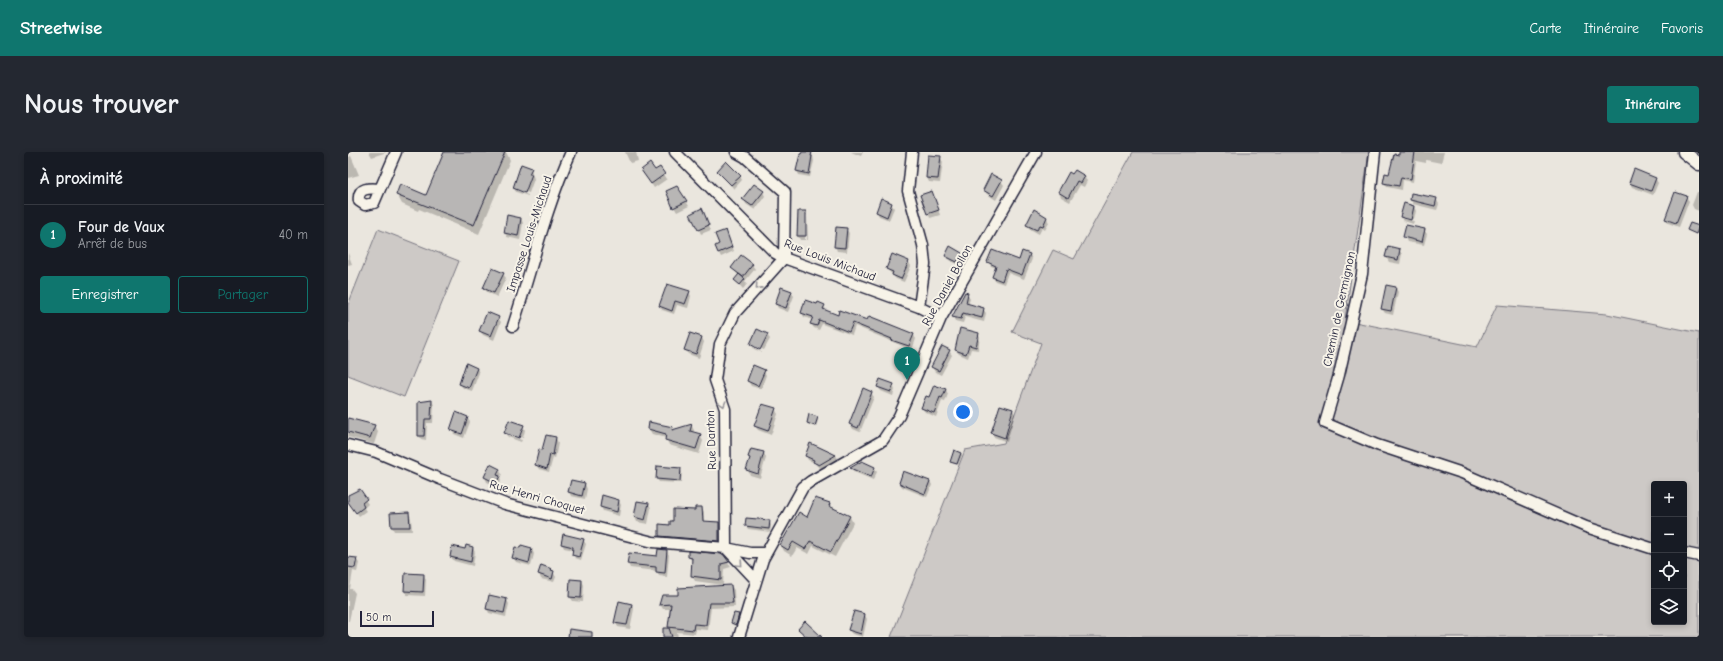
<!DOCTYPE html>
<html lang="fr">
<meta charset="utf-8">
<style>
:root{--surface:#171b24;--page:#242831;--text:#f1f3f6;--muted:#9ea1a6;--line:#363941;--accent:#0f766e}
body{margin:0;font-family:"Comic Neue",sans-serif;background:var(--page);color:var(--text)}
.controls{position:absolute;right:12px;bottom:12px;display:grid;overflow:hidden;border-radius:4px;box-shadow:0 2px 6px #0003}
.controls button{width:36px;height:36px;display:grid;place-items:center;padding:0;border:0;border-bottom:1px solid var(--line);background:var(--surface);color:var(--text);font:20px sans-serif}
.scale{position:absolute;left:12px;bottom:10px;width:74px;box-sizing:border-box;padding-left:4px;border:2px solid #22223b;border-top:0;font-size:11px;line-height:14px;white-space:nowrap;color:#22223b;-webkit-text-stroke:3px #f7f3e8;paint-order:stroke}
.you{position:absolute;left:615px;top:260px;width:14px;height:14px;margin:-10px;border:3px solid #fff;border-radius:50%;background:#1a73e8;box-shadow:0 0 0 6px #1a73e833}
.badge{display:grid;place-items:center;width:26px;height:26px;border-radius:50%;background:var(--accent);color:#fff;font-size:13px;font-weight:700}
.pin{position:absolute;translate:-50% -33px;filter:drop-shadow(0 1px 2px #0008)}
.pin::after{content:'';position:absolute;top:21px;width:14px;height:12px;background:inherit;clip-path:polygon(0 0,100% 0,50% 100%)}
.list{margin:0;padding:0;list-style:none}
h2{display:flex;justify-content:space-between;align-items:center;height:52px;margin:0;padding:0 16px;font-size:17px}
h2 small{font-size:13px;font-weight:400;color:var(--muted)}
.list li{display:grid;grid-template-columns:26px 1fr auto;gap:12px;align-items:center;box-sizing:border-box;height:60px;padding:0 16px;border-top:1px solid var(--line)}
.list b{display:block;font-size:15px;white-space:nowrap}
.list p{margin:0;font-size:13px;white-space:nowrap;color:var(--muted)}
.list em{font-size:13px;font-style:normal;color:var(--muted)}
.actions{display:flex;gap:8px;padding:12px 16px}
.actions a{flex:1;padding:9px 0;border:1px solid var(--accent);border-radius:4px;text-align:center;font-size:14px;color:var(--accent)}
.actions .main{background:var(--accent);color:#fff}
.icon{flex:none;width:22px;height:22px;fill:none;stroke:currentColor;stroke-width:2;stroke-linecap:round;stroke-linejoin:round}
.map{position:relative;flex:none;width:1351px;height:485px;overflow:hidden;border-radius:4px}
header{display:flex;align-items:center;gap:24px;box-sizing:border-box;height:56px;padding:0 20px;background:var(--accent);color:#fff}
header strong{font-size:19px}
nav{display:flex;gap:22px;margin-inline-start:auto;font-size:14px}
.intro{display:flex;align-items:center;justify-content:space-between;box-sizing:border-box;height:96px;padding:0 24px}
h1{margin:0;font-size:28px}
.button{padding:10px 18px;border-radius:4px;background:var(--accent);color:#fff;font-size:14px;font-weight:700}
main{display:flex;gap:24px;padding:0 24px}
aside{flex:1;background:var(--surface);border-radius:4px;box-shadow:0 2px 6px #0003}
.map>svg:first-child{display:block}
.green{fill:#cdc9c6;stroke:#787680;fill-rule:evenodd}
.shadow{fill:#0003}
.building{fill:#b8b6b5;stroke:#22223b}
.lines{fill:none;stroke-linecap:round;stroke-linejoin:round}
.minor-casing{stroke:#22223b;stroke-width:13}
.major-casing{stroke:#22223b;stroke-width:15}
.minor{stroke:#f7f3e8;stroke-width:10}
.major{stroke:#f7f3e8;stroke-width:12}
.oneway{stroke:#97959a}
.labels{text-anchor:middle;stroke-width:4;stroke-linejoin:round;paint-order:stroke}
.street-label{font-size:12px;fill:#22223b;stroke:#f7f3e8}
</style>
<header>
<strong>Streetwise</strong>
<nav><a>Carte</a><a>Itinéraire</a><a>Favoris</a></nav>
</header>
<div class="intro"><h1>Nous trouver</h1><a class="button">Itinéraire</a></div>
<main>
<aside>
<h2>À proximité<small></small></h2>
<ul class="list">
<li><span class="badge">1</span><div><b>Four de Vaux</b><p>Arrêt de bus</p></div><em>40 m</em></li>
</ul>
<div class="actions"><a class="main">Enregistrer</a><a>Partager</a></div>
</aside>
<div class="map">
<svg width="1351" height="485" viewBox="0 0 1351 485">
<rect width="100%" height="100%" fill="#eae6de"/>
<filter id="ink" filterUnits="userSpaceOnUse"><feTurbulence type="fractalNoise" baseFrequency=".025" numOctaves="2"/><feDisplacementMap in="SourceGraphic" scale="8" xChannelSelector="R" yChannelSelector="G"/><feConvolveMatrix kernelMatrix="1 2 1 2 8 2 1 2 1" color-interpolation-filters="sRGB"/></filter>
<g filter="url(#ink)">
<path class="green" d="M785,0H1021L997,168L1129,195L1149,153L1259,162L1351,181V485H543L617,298L656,291L693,191L664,180L705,98L726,107ZM1306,332H1336V470H1306Z
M30,77L111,109L56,245L0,223V153Z"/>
<path class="shadow" d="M21,0H39L24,5Z
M98,0H158L162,8L131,82L71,57L70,59L54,52L49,43L79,44Z
M277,0H288L290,9L282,11Z
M455,0L463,1L465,4L466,9L462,25L451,23L449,19Z
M503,0H515L513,4Z
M1052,0H1096L1093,11L1078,8V11L1068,9L1065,30L1055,28L1054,38L1039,35L1036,31L1042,23Z
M3,4L11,23L0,26V5Z
M592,5L595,10L592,31L581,30L579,26Z
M312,16L319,27L306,36L297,22L307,19Z
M183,17L186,27L181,41L168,36V38L180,43V44L168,40L166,36Z
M370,19L392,24L394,28L386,37Z
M721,22L736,25L739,29L736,35L732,33L722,50L713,45L711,40Z
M1307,26L1310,31L1305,43L1284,35L1282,31Z
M653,29L656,33L648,48L639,42L636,38Z
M329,35L341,54L329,60L326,55Z
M415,40L417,44L407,58L398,52L396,47Z
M584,40L592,63L582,66L574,44Z
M1349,40H1351V59L1346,57L1344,53Z
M1338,45L1341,49L1331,75L1320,71L1318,67Z
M1088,47L1091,52L1089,58L1065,52L1063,48Z
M543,52L546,56L541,68L531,64L529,60Z
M1066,54L1068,59L1066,67L1055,65V67L1066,69L1065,72L1056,69L1053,65Z
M686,59L699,66L701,71L697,78L694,76L691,82L682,77L679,73Z
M457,60L459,63H457V88H452L450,84Z
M344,62H356L363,78L353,82Z
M459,63V64L460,88H459Z
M173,66L175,71L172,88L159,85L157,81Z
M1350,75L1349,83L1340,78Z
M498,77L501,81L499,100L489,99L487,94Z
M1076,78L1079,82L1076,93L1059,90L1057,85Z
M380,84L386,99L373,105L371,101L372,93Z
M1051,98L1054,102L1052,112L1041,110L1038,105Z
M0,101L4,112L0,113Z
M613,101L616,106L612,114L601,108L598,104Z
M675,101L682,103L684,107L676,127L660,121L656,132L647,129L645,125L648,116L643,114L641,110L672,109Z
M560,109L563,114L556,130L548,127L539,117Z
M404,113L407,117L397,129L399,132L395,137L387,128L391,124L384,116Z
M155,122L158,126L149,145L139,140L136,136Z
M1048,136L1050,140L1045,163L1037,161L1034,157Z
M341,140L343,144L340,156L329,153L326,162L314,158L312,154Z
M443,140L446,144L440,160L430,156L428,152Z
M619,142L622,147L620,153L635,157L638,161L636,170L617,165L615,171L607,169L605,165Z
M476,153L478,159L490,164L520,169L565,182L568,187L564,198L507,174L504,183L474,172L471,178L466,176L463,172L465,168L456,165L454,161L470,154Z
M150,166L153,170L146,188L135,183L132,179Z
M630,181L632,185L630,198L623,197L620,206L611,202L608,198Z
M419,183L422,187L416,198L405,193V195L415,201L406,197L403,192Z
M354,186L356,190L351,206L340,202L337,198Z
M601,199L604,203L593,223L587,220L584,215Z
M129,216L131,221L124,239L115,236L112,232Z
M416,219L418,223L413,237L403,234L400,229Z
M545,233L547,238L545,244L533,239L530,235Z
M587,234L598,238L600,242L597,250L594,249L588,265L577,260L574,256L582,246Z
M523,241L526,245L512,280L505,277L502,272Z
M84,249L86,253L85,271H79L78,288L73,287L71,283Z
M427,257L430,262L423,283L410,278L407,274Z
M665,258L667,262L659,290L646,285L644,281Z
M119,266L122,270L116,286L106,282L103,277Z
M469,266L470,268L468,275L461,273L460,271Z
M0,267L26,274L30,280L26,292L0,285Z
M343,273L346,278L345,281L352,283L355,289L351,302L321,293L318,286L304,282L301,277L324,276L326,279Z
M175,274L177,278L175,286L159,281V283L174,288L173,290L160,285L157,281Z
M208,286L210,291L207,307L205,306L201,320L191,317L188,313Z
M462,292L488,303L490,307L473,316L469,314L467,311L460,308L458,303Z
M403,298L416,301L418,306L412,326L402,323L400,318L403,309L401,305Z
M613,301L614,303L610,313L604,311L603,310Z
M143,314L151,318L154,322L152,326L153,329L150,335L139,330L137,325Z
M504,316H526L529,320L525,328L506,320Z
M332,317L334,320L333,331L311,330L309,327Z
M556,320L582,329L584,333L579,345L554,335L552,331Z
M223,329L237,332L239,337L237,347L223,344L221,340Z
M11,339L20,352L16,356L18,359L11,364L0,347Z
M467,347L482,352L484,356L502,365L505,371L487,405L465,394L461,402L449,396L444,404L436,399L433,393L459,366Z
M271,349L273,353L271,364L255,359L253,355Z
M290,350L301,352L303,356L300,372L289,370L287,365Z
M354,356L356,360V370L371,371L373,375L372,392L314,388L312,384L325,370Z
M61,361L63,366L64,379H46L44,375L43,362Z
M421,369L423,373L422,380L400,377L398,374Z
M235,388L238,392L233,408L227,406L225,402L226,398L216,396L214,392Z
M174,394L184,397L186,402L183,414L168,410L165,405L173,397Z
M125,396L127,400L125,414L106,409L103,405Z
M319,399L321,403L319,425L311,424L309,419L282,416L280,412L310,405Z
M374,403L383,415L376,417L375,433L347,429L344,424L345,410L341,405Z
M0,405L8,407L11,411L9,420L5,419L2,437H4L7,441L1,469H0Z
M203,417L208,425L206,430L193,427L191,422Z
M58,422L76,423L78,428L77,444L59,443L57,439Z
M234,429L236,433L235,450L225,449L222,445Z
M383,434L386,438L387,455L363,456L360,478L348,477L347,482L329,480L330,485H316L321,477L324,457H315L312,452L331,444Z
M159,448L161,452L158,465L141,461L139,457Z
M283,452L286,457L282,477L270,475L267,470Z
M391,463L392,465L389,474L385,473L384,471Z
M517,463L519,467L515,485L504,482L501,478Z"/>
<path class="building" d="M96,0H157L126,73L66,49L65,50L48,43L52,32L78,43Z
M454,0H464L463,4H464L461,22L448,19L452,2H453Z
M1051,0H1067L1063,27L1053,25L1051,34L1035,31L1037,21L1041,22L1046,2L1051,3Z
M580,3L593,4L590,27L578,26Z
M378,9L393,24L383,33L369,19Z
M302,11L307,18L312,15L317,22L303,32L293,18Z
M173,12L184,16L181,22H184L177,41L165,36Z
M1286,17L1308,26L1303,39L1281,31Z
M727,18L737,24L733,31L729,29L720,46L710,40L721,20L724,22Z
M643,22L654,28L645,44L635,38Z
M406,32L416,39L404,54L394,47Z
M329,34L339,49L325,56L318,39Z
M584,39L591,58L579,62L572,43Z
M1327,40L1339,44L1328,71L1317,67Z
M1063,41L1089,46L1087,54L1062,48Z
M533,46L544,51L539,65L528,60Z
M1056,51L1066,54L1063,68L1052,65Z
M354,56L361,73L350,78L342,62Z
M686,57L699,65L695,74L692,73L689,78L678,73Z
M450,59H458V84H449Z
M159,63L173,66L170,84L156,81Z
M1342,71L1351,74L1348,82L1339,78Z
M1058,73L1077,77L1074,90L1055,85Z
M488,75L499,76L497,96L486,95Z
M378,78L384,95L370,101L367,94L371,92L367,82Z
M602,94L614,101L609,110L597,104Z
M1040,94L1052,97L1050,108L1037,105Z
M644,98L671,108L674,99L682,102L674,123L658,117L654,129L644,125L648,114L639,110Z
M544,102L561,109L553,127L544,123L545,120L538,117Z
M393,103L405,112L395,125L383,116Z
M144,116L156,121L146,141L135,136Z
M391,122L397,127L392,133L386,128Z
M319,132L342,139L337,152L327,149L324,159L311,154Z
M1038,133L1048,135L1043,159L1033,157Z
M433,135L444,139L438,156L427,152Z
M617,140L620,141L618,151L636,156L634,166L615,161L613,167L604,165Z
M457,148L469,152L470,150L477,153L475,157L490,163L491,158L519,168L521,164L566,182L561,194L543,188L544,187L505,171L501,180L471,168L469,174L462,172L465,165L453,161Z
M139,160L151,165L143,184L131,179Z
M612,176L631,181L628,195L621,193L618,202L607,198Z
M409,177L420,182L412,198L402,192Z
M342,181L354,185L348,202L336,198Z
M594,194L602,198L591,219L583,215Z
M118,211L129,216L121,236L111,232Z
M405,213L417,218L410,234L399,229Z
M532,227L546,232L543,240L529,235Z
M586,233L598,237L594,246L592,245L586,261L573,256L578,244L581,245Z
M515,236L524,240L510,276L501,272Z
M84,248L83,267H77L76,284H70V250Z
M414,252L428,256L420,279L406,274Z
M652,253L665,257L657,286L643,281Z
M108,260L120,265L114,282L102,278Z
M461,262L470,265L467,274L459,271Z
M0,266L27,273L22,286L0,280Z
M161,268L176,273L171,286L156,281Z
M301,270L325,275L324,278L344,272L342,279L353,282L348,297L317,288L318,282L300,277Z
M198,283L208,285L205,303L202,302L199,317L187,313L191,297L194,298Z
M462,291L471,295L488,303L471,313L465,310L466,308L457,304Z
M403,297L416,300L410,322L398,318L402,306L400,305Z
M606,298L613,301L609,312L602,310Z
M514,309L527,315L523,325L502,316Z
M142,312L152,317L149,323L152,324L148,331L136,325Z
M309,314L333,316L332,329L308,327Z
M555,319L582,329L577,342L551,331Z
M223,328L237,331L234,344L220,340Z
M12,337L19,347L14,351L16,355L8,361L0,350V343Z
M254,343L271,348L269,360L252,355Z
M467,346L482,351L481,354L502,364L483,400L462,389L457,397L445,390L440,398L432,393L451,360L459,365Z
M289,349L301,351L297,368L286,365Z
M347,355H354L355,369L371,370V389L311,384V372L322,373V369H325V357L347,358Z
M61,360L62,375H43L42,361Z
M398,366L422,368L421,377L397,374Z
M215,382L236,387L231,405L224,403L225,395L213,392Z
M118,393L125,395L123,410L102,405L104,394L117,397Z
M173,393L184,396L181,411L164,406L167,395L172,396Z
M310,397L319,398L317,421L308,420V415L279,412L281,401L309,404Z
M340,399L375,402L381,410L373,412V428L343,424L344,406L340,405Z
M0,405L9,406L7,416L0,415Z
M193,413L204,417L203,418L206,419L204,427L190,422Z
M57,421L76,422L75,440L56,439Z
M222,427L234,428L233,446L221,445Z
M383,433L385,451H361L358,473L346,472L345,478L320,475L323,452L311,453L314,443H330V436Z
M141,443L159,447L156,461L138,457Z
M271,449L284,452L279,473L266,471Z
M506,459L517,462L513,482L500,478Z
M386,461L391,462L388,473L383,471Z
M457,469L474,485H459L450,477Z
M315,476H321L324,485H315Z
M221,477L244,480V485H220Z"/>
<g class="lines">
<defs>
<path id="minor" d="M327,0L427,101L436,106L571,155L593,166
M564,0L560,39L575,93L577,112L571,155
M1027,0L1014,122L991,223L977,271L1029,293L1114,321L1238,375L1306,397
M32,37C22,36 9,35 11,49L17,53L26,51L48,0
M165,174C184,116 198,55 223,0
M0,293L28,300L92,327L157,352L305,390L378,396L402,401H418
M378,396L377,257L367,228L372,192L387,161L436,106L437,40L397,5L388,0
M378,396L408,428
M1336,401L1351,404
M391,485L415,407L455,335L463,329L535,288L551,264L593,166L688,0"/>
<path id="major" d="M1336,0L1351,12"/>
</defs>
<use href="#minor" class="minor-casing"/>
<use href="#major" class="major-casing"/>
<use href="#minor" class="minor"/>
<use href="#major" class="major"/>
</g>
<defs><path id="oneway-chevron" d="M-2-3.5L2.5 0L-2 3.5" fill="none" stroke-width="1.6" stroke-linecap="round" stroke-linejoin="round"/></defs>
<g class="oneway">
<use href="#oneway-chevron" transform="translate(410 135) rotate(132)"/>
<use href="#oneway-chevron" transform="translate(375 252) rotate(73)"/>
<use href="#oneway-chevron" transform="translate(392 412) rotate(47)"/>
</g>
</g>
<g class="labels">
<g class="street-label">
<text transform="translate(181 82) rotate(-72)" y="4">Impasse Louis-Michaud</text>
<text transform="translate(482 108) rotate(21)" y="4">Rue Louis Michaud</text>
<text transform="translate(599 133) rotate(-61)" y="4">Rue Daniel Bollon</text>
<text transform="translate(991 157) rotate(-78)" y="4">Chemin de Germignon</text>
<text transform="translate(363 288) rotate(-92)" y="4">Rue Danton</text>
<text transform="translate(189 345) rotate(16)" y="4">Rue Henri Choquet</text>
</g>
</g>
</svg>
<div class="controls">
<button>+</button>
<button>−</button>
<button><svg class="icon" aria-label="locate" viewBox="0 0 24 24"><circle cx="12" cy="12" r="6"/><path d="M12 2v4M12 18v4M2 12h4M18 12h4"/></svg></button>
<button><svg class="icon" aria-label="layers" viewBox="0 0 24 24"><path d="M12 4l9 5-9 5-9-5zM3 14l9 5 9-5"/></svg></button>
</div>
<div class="scale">50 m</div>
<div class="you"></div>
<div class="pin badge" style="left:559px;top:228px">1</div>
</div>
</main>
